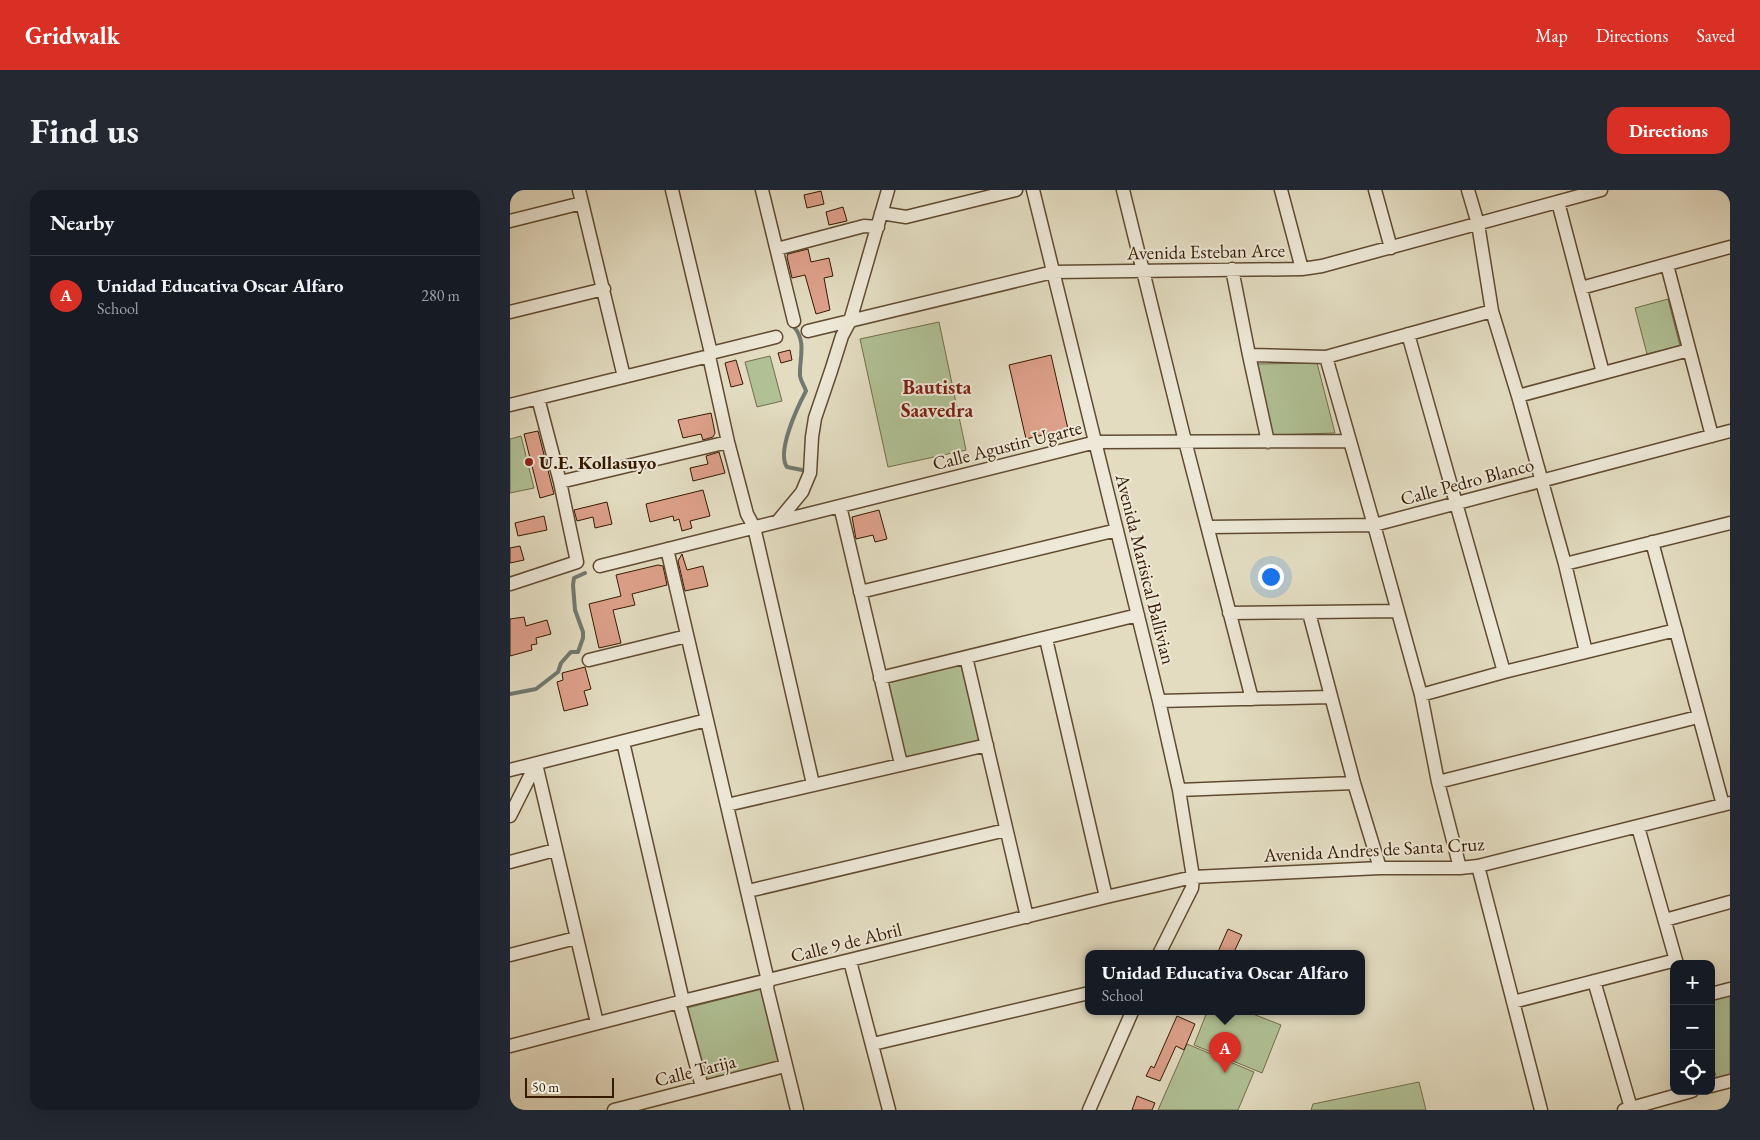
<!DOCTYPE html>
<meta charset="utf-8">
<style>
:root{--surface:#171b24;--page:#242831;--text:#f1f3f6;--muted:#9ea1a6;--line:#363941;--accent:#d93025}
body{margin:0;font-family:"EB Garamond",serif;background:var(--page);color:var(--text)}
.controls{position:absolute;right:15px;bottom:15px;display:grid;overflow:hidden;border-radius:10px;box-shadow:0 5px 20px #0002}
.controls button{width:45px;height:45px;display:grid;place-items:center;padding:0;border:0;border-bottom:1px solid var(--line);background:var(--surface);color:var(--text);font:25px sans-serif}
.scale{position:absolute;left:15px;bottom:12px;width:89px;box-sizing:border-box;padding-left:5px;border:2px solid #361900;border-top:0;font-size:14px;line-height:18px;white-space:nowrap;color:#361900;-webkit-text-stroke:4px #ede8d7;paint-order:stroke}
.you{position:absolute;left:760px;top:386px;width:18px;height:18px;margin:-12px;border:4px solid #fff;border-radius:50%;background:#1a73e8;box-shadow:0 0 0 8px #1a73e833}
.badge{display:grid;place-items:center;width:32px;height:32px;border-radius:50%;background:var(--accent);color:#fff;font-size:16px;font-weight:700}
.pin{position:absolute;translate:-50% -41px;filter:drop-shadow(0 1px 2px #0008)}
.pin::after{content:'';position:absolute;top:26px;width:18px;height:15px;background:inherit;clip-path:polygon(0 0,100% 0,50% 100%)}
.popup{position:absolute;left:575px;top:760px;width:280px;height:65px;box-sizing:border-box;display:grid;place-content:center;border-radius:10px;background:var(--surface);filter:drop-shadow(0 1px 4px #0005);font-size:16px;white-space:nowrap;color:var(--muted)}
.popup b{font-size:19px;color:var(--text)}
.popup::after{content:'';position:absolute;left:50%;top:100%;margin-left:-10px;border:10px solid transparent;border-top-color:var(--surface)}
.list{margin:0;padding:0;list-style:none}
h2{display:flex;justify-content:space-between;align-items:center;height:65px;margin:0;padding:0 20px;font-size:21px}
h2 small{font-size:16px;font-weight:400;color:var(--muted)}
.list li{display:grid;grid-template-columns:32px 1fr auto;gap:15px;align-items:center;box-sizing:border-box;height:80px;padding:0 20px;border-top:1px solid var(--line)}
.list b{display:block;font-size:19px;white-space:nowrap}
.list p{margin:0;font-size:16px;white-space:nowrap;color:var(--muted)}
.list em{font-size:16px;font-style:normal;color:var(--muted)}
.icon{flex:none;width:28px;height:28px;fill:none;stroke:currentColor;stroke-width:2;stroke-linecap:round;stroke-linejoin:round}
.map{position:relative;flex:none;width:1220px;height:920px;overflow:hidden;border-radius:15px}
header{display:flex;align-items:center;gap:30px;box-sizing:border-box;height:70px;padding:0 25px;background:var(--accent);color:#fff}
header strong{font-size:24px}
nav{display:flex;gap:28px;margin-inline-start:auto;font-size:18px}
.intro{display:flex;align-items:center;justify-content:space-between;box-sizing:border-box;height:120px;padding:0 30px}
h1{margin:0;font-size:35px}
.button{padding:12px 22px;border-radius:15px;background:var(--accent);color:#fff;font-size:18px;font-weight:700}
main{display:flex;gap:30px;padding:0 30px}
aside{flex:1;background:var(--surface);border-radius:15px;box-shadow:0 5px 20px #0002}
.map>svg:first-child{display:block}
.green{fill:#b0c195;stroke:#736d4a}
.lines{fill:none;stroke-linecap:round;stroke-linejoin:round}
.stream{stroke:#717970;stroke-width:4}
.building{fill:#dda08a;stroke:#361900}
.minor-casing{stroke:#614a30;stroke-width:15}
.minor{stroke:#ede8d7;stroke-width:12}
.poi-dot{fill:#8f2418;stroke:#ede8d7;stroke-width:2}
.labels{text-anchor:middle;stroke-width:4;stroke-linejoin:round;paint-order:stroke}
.street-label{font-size:19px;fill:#361900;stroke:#ede8d7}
.poi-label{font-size:19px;font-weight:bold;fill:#361900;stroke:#ede8d7;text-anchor:start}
.neighbourhood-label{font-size:20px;font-weight:bold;fill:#7a1f14;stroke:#ede8d7}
</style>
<header>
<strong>Gridwalk</strong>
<nav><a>Map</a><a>Directions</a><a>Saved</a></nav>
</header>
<div class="intro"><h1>Find us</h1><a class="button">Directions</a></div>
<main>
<aside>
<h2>Nearby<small></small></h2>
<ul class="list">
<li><span class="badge">A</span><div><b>Unidad Educativa Oscar Alfaro</b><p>School</p></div><em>280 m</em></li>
</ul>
</aside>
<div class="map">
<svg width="1220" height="920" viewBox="0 0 1220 920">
<rect width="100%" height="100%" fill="#e3dcc1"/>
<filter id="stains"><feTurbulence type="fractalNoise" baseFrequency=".004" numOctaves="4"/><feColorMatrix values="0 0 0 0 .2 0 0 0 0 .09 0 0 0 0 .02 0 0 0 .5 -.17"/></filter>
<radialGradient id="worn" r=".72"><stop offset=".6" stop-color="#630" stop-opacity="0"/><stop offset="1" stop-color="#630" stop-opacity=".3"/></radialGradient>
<path class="green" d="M1158,109L1170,156L1137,164L1125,118Z
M429,132L456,260L378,277L350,149Z
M260,166L272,211L247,217L235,172Z
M807,173L825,243L761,245L746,174Z
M11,246L24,298L0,303V249Z
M449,473L454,476L470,546L465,552L395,567L377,496L379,491Z
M252,799L270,872L195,891L177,818Z
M1220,805V886L1207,890L1201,869V810Z
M697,822H738L771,835L752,883L684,855Z
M677,854L744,882L728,920H648Z
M909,892L916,920H801L803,914Z"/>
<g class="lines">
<path class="stream" d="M284,137C297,152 289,169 290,186C291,192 294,195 296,201C288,216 266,262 277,277L292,280
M0,504L26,499L48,482L51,473L59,464L61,462H68L73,448V442L65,420L63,395L64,388L75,383"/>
</g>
<path class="building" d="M311,1L314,14L297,18L294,5Z
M333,17L337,31L319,35L316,22Z
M298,59L301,72L319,68L323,86L314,88L320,120L306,124L295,85L282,88L277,67L278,64Z
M280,160L282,170L271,173L268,163Z
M541,165L558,239L516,249L499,175Z
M226,170L233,194L221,197L215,173Z
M201,223L205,243L203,247L193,250L191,244L173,248L168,230Z
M28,241L44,304L30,308L14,244Z
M209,262L215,283L183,291L180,278L198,274L196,266Z
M193,300L200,326L180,331L182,338L172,341L169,329L164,331L163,326L140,332L136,314Z
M97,312L102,334L85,338L83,327L67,331L64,320Z
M369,320L377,349L365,352L363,345L346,349L342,327Z
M34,326L37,340L8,346L5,333Z
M10,356L14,370L0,373V358Z
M172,364L177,380L193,376L198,396L175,401L168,371Z
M148,375L153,376L157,395L122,404L125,415L103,420L111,453L89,458L79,414L111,406L106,385Z
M14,427L16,436L37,430L41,444L26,448L27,454L21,455L22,460L0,466V429Z
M75,477L81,499L74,501L78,515L54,521L47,492L53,490L52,483Z
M718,739L732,745L723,764H707Z
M667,826L685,834L674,860L666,856L650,891L636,886L641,876L644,878Z
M627,906L645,913L642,920H622Z"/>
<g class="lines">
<defs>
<path id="minor" d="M69,0L114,187
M162,0L201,163L199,166L218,252L237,324L244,337L303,594
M252,0L284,131
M523,0L649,511L669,600L683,687L682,698L649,764
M613,0L675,251L742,509
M771,0L792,79
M865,0L881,58
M958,0L968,34L982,121L1008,206L1055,374L1076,462
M1048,12L1093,183
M371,23L396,27L506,0
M0,31L72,13
M267,59L354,36L368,37
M1157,75L1202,246
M722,79L739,165L758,252
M1071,98L1220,57
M0,122L94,99
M298,141L543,82L792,79L812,76L1091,0
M898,144L994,482
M201,163L266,147
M739,165L816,167L982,121
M816,167L864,335L911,505L928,592L950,678
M1008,206L1179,160
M0,215L199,166
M50,292L218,252
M330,316L391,574
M268,331L292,302L300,283L302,247L305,228L321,181L332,146L340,131L378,0
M698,337L864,335L1220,241
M1142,352L1213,615
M157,359L258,791L257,798L287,920
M1055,374L1220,333
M90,376L586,252L839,251
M0,394L67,372L50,292L28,208
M350,402L607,340
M719,423L888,421
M799,423L844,593L870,678
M536,449L596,707
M456,467L517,727
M79,470L177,446
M370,488L628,425
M911,505L994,482L1166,440
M649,511L821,507
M113,552L173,811
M26,574L87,833
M0,580L197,530
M928,592L1188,527
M669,600L844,593
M217,615L477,555
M0,626L26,574
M1128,637L1167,774
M0,672L45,660
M968,676L1031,920
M238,701L496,640
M1155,730L1220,712
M0,765L66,748
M340,771L379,920
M1084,791L1121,918
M1201,804L1220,799
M169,812L192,897
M1003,812L1166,770
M363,854L579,803
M0,856L173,811L596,707L683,687L870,678H950L968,676L1220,613
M1201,896L1220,891
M104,920L275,876
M579,920L622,822
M1114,920L1182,901"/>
</defs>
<use href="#minor" class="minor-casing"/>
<use href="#minor" class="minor"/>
</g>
<circle class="poi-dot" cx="19" cy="272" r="5"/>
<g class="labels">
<g class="street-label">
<text transform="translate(696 61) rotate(-1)" y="7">Avenida Esteban Arce</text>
<text transform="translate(497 255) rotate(-14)" y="7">Calle Agustin Ugarte</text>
<text transform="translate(957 291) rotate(-15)" y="7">Calle Pedro Blanco</text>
<text transform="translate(636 379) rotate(76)" y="7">Avenida Marisical Ballivian</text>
<text transform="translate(864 659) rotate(-3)" y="7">Avenida Andres de Santa Cruz</text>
<text transform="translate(336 752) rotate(-14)" y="7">Calle 9 de Abril</text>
<text transform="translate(185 880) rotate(-14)" y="7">Calle Tarija</text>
</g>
<g class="poi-label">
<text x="29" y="279">U.E. Kollasuyo</text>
</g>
<g class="neighbourhood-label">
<text x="427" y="204">Bautista<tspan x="427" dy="23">Saavedra</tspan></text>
</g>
</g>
<rect width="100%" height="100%" filter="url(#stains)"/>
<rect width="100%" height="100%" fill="url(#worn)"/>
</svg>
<div class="controls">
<button>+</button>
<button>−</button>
<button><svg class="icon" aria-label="locate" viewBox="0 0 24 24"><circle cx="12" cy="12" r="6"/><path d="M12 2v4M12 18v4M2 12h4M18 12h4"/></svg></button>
</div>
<div class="scale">50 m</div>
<div class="you"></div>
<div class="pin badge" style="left:715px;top:883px">A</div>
<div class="popup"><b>Unidad Educativa Oscar Alfaro</b>School</div>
</div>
</main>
